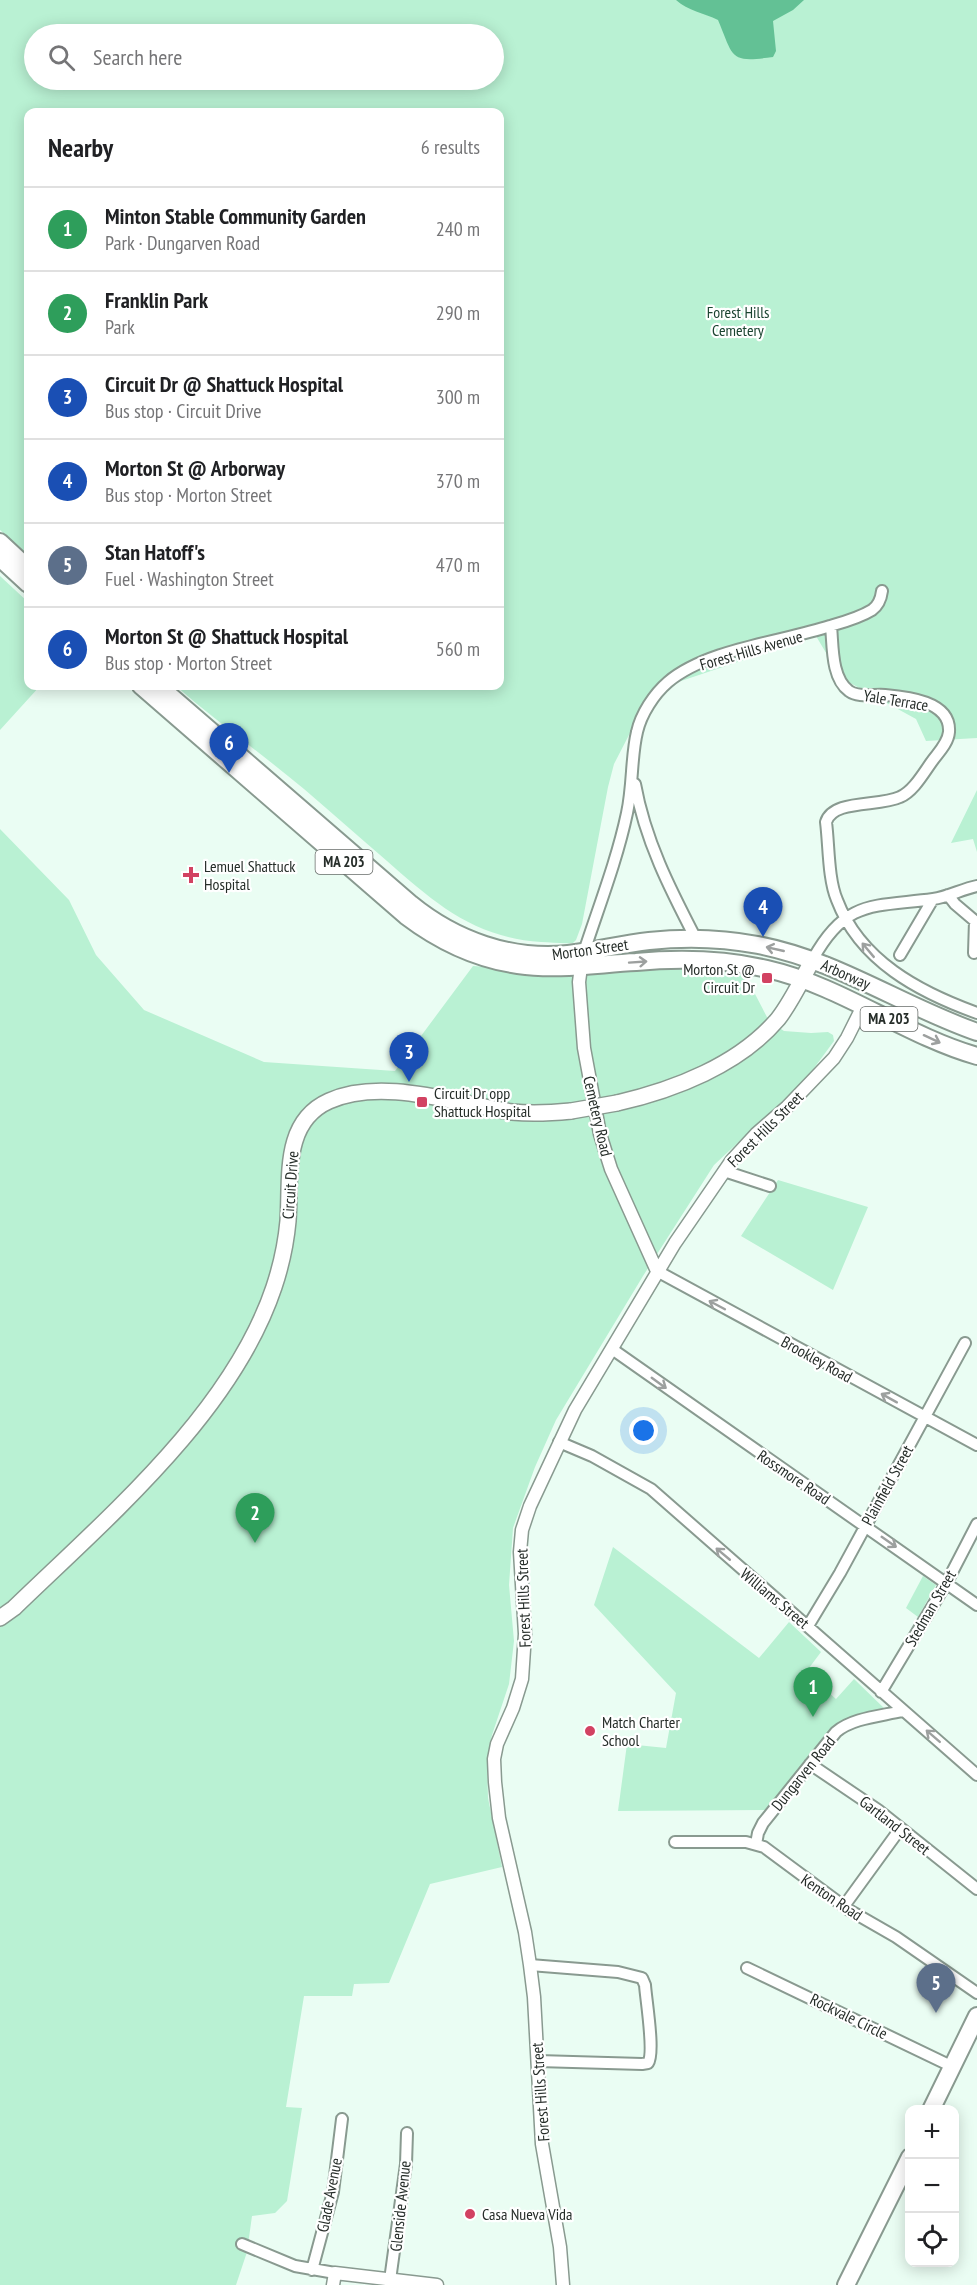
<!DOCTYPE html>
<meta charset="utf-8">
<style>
:root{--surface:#fff;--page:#f6f6f6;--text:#202124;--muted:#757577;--line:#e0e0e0;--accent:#d93025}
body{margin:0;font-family:"PT Sans Narrow",sans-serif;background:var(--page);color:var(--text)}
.controls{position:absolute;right:18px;bottom:18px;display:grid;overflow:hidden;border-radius:12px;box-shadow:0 3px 15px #0003}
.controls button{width:54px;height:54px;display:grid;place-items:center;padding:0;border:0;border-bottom:2px solid var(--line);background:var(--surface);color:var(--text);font:30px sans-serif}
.you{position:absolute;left:644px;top:1431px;width:21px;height:21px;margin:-15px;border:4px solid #fff;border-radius:50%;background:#1a73e8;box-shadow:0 0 0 9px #1a73e833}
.badge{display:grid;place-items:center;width:39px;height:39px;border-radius:50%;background:var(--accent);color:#fff;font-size:20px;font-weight:700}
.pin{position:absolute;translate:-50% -50px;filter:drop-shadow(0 2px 3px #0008)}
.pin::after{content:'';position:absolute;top:32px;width:21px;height:18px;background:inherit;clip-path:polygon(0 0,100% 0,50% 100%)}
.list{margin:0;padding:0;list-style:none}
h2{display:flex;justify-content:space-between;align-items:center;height:78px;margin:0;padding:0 24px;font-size:26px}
h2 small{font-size:20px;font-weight:400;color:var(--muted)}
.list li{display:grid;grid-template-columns:39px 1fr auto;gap:18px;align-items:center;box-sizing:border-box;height:84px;padding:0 24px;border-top:2px solid var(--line)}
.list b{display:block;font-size:22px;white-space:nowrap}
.list p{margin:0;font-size:20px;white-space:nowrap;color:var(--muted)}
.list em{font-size:20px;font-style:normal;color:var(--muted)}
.icon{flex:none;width:33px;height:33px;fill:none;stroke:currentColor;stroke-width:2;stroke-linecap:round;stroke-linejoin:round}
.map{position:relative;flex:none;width:977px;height:2285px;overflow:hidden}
.search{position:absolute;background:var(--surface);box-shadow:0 3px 15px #0003;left:24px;top:24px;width:480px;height:66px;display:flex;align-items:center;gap:15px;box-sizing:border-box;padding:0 21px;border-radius:33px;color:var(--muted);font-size:22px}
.panel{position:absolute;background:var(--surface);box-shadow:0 3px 15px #0003;left:24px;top:108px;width:480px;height:582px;border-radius:12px}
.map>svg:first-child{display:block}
.green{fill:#b9f1d3;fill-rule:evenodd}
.water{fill:#63c195}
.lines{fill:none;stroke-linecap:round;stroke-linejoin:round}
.minor-casing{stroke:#899a90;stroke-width:14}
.tertiary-casing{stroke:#899a90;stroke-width:15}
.secondary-casing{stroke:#899a90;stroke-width:18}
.primary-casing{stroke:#899a90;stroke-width:20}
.trunk-casing{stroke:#899a90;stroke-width:20}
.minor{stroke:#fff;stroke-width:10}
.tertiary{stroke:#fff;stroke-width:12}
.secondary{stroke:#fff;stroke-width:15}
.primary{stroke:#fff;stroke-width:16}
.trunk{stroke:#fff;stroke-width:16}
.secondary-bridge-casing{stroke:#899a90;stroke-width:18;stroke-linecap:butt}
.secondary-bridge{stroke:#fff;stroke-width:15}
.oneway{stroke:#9da09f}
.poi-dot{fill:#d24262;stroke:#fff;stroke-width:2}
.labels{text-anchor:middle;stroke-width:4.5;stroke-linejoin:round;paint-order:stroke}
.shield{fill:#fff;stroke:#676c69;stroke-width:1.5}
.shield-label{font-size:15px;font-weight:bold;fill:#262d29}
.park-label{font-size:16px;fill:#1b4431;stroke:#fff}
.street-label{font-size:16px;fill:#262d29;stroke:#fff}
.poi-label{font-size:16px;fill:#262d29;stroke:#fff;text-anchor:start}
</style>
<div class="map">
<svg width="977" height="2285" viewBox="0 0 977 2285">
<rect width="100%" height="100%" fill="#eafdf3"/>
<path class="green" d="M0,0H977V738L926,741L916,719L841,678L816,636L678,682L646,702L614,764L608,787L582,924L576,940L573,943C563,944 551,942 541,942C473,937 436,904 387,861C359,837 332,813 304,789C262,754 217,722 176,686H500V112H28V555L0,530ZM34,34H494V80H34Z
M0,576L28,602V686H40L0,730Z
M977,790V852L973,839L951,843Z
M0,829L69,900L96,955L144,1010L264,1062L395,1071L473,966L565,972L675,965L727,966L741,973L755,994L769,1021L784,1031L811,1033L828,1032L833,1035L834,1041L806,1079L714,1165L643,1276L556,1420L535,1467L513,1528L509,1585L514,1641L509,1684L492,1735L487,1760L488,1798L502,1867L430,1884L389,1983L354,1984L352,1996H304L286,2107L302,2108L287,2201L275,2213L252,2216L247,2252L236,2285H0Z
M778,1180L868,1207L833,1290L741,1236Z
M613,1547L759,1658L789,1622L821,1652L806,1672L836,1699L854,1679L886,1710L824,1740L765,1810L618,1811L627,1744L666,1748L676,1693L594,1605Z
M923,1576L936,1585L918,1617L906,1608Z"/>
<path class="water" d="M676,0H804L793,10L773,21L776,51L773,57C729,63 734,58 718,20C704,13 688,11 676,0Z"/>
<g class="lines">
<defs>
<path id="minor" d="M831,626C833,645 831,678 849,691C858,698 874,694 885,695C907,697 951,701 949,732C948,743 939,752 933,760C924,772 914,791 900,797C879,807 833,799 826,822C829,845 828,879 837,900C860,961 919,992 977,1013
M635,784C645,840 670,889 696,939
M948,895L955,904L975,921L974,953
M584,952C599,906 617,860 627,813C633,786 631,756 637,732C641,714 654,694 668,682C707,649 781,642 830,626C844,622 859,618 872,610C879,605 881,599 882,591
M900,955L933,899
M813,959C846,899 873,907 933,899C948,897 962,889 977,886
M724,1171L770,1186
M657,1271L977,1445
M612,1349L977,1605
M559,1442L592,1456L651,1489L977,1775
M808,1626L840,1573L965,1343
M881,1692L947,1582L977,1524
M810,1764L878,1810L977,1889
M675,1842H746L764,1847L849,1910L896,1937L977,1993
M756,1844L758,1833L763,1823L836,1732C852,1718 881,1716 902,1711
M844,1906L900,1829
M530,1965L618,1972L642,1978L645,1985C646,2000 655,2053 648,2063L642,2064L538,2061
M747,1968L951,2066
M242,2244L295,2266L335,2273
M312,2270L333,2192L342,2119
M390,2280L406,2164L407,2133"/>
<path id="tertiary" d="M582,959L579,982L584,1048L600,1134L611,1169L657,1271
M333,2285L335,2273L437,2285
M563,2285L560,2247L542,2144L534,1997L530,1965L525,1932L499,1818L495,1782L494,1759L497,1744L513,1708L522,1679L525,1634L520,1552L522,1530L530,1506L575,1410L675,1243L732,1160L756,1134L787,1107L834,1058L847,1038L863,1006"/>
<path id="secondary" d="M617,1103C674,1090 739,1065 778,1019C792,1001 802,979 813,959
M0,1618L14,1608C107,1518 232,1413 274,1287C281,1266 286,1243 288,1221C291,1178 282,1122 329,1101C383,1077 456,1104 512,1112C532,1114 551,1113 571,1111"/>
<path id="primary" d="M931,2110L977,2016
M846,2285L910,2157"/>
<path id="trunk" d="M0,542L28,568
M0,558L28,584
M141,686L406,916C439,941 476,959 518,965C557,971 597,964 636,962C680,958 724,959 767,969C842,986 904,1035 977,1056
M159,686L411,904C455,940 511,960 568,954C595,951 621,944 649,941C685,937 722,938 758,945C837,960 902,1006 977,1032"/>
</defs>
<use href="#minor" class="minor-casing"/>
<use href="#tertiary" class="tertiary-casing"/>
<use href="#secondary" class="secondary-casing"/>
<use href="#primary" class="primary-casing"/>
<use href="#trunk" class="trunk-casing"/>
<use href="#minor" class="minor"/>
<use href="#tertiary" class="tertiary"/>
<use href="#secondary" class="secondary"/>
<use href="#primary" class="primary"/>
<use href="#trunk" class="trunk"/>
<defs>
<path id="secondary-bridge" d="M571,1111L617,1103"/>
</defs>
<use href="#secondary-bridge" class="secondary-bridge-casing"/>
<use href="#secondary-bridge" class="secondary-bridge"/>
</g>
<defs><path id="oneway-shaft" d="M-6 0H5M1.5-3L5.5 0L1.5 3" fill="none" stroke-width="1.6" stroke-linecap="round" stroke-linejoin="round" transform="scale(1.5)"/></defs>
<g class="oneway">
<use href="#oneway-shaft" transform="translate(775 949) rotate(-167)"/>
<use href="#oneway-shaft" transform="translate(868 950) rotate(-130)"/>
<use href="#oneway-shaft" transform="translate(638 962) rotate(-4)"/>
<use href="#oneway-shaft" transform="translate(932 1039) rotate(25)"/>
<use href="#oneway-shaft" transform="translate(717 1305) rotate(-152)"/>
<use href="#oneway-shaft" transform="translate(659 1383) rotate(36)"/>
<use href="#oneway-shaft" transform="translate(889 1398) rotate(-151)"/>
<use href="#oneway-shaft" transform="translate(889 1542) rotate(35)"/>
<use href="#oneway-shaft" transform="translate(723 1554) rotate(-140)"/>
<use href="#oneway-shaft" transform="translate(933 1736) rotate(-139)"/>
</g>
<g class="poi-dot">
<path d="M188 866h6v6h6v6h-6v6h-6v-6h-6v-6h6z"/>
<rect x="761" y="972" width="12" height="12" rx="3"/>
<rect x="416" y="1096" width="12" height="12" rx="3"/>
<circle cx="590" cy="1731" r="6"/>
<circle cx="470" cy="2214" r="6"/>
</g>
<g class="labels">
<g class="shield">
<rect x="315.5" y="850" width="57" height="24" rx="4.5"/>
<rect x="860.5" y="1007" width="57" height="24" rx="4.5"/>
</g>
<g class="shield-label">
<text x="344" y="867">MA 203</text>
<text x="889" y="1024">MA 203</text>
</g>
<g class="park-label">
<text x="738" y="318">Forest Hills<tspan x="738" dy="18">Cemetery</tspan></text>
</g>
<g class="street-label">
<text transform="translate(751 650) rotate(-16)" y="6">Forest Hills Avenue</text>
<text transform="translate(896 700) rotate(9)" y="6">Yale Terrace</text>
<text transform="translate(590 949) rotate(-8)" y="6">Morton Street</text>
<text transform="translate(846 974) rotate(24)" y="6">Arborway</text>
<text transform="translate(598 1116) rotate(77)" y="6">Cemetery Road</text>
<text transform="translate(765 1129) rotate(-45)" y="6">Forest Hills Street</text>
<text transform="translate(290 1185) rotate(-86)" y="6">Circuit Drive</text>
<text transform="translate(817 1359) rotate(29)" y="6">Brookley Road</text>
<text transform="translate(794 1477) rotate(34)" y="6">Rossmore Road</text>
<text transform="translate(887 1485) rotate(-61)" y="6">Plainfield Street</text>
<text transform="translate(523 1598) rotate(-92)" y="6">Forest Hills Street</text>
<text transform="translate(775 1598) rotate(40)" y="6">Williams Street</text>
<text transform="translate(930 1608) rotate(-60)" y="6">Stedman Street</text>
<text transform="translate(803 1773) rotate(-51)" y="6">Dungarven Road</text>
<text transform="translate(895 1825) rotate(38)" y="6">Gartland Street</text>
<text transform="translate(832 1897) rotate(34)" y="6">Kenton Road</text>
<text transform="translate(849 2016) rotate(26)" y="6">Rockvale Circle</text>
<text transform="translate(540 2092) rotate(-94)" y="6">Forest Hills Street</text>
<text transform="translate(329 2195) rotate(-79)" y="6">Glade Avenue</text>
<text transform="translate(400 2206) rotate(-84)" y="6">Glenside Avenue</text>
</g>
<g class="poi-label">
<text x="204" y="872">Lemuel Shattuck<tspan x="204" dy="18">Hospital</tspan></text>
<text x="755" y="975" text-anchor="end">Morton St @<tspan x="755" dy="18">Circuit Dr</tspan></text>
<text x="434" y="1099">Circuit Dr opp<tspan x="434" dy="18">Shattuck Hospital</tspan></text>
<text x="602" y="1728">Match Charter<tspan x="602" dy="18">School</tspan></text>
<text x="482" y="2220">Casa Nueva Vida</text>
</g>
</g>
</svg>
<div class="controls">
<button>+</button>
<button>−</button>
<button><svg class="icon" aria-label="locate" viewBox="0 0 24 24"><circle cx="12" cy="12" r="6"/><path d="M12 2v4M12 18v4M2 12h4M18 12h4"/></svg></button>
</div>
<div class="you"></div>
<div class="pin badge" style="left:813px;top:1717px;background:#2e9e5b">1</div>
<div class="pin badge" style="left:255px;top:1543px;background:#2e9e5b">2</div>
<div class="pin badge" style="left:409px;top:1082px;background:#1a4fb4">3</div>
<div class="pin badge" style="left:763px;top:937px;background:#1a4fb4">4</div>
<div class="pin badge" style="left:936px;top:2013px;background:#5c6f8a">5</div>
<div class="pin badge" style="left:229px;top:773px;background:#1a4fb4">6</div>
<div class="search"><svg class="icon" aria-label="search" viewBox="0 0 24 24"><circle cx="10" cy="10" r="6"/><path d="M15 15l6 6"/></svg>Search here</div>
<section class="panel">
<h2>Nearby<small>6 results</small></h2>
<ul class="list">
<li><span class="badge" style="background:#2e9e5b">1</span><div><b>Minton Stable Community Garden</b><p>Park · Dungarven Road</p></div><em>240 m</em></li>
<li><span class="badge" style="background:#2e9e5b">2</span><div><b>Franklin Park</b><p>Park</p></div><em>290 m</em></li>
<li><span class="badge" style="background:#1a4fb4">3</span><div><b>Circuit Dr @ Shattuck Hospital</b><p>Bus stop · Circuit Drive</p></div><em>300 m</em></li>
<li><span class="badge" style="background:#1a4fb4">4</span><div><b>Morton St @ Arborway</b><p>Bus stop · Morton Street</p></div><em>370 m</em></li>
<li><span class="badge" style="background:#5c6f8a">5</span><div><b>Stan Hatoff's</b><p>Fuel · Washington Street</p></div><em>470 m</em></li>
<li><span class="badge" style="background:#1a4fb4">6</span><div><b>Morton St @ Shattuck Hospital</b><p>Bus stop · Morton Street</p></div><em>560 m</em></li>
</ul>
</section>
</div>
